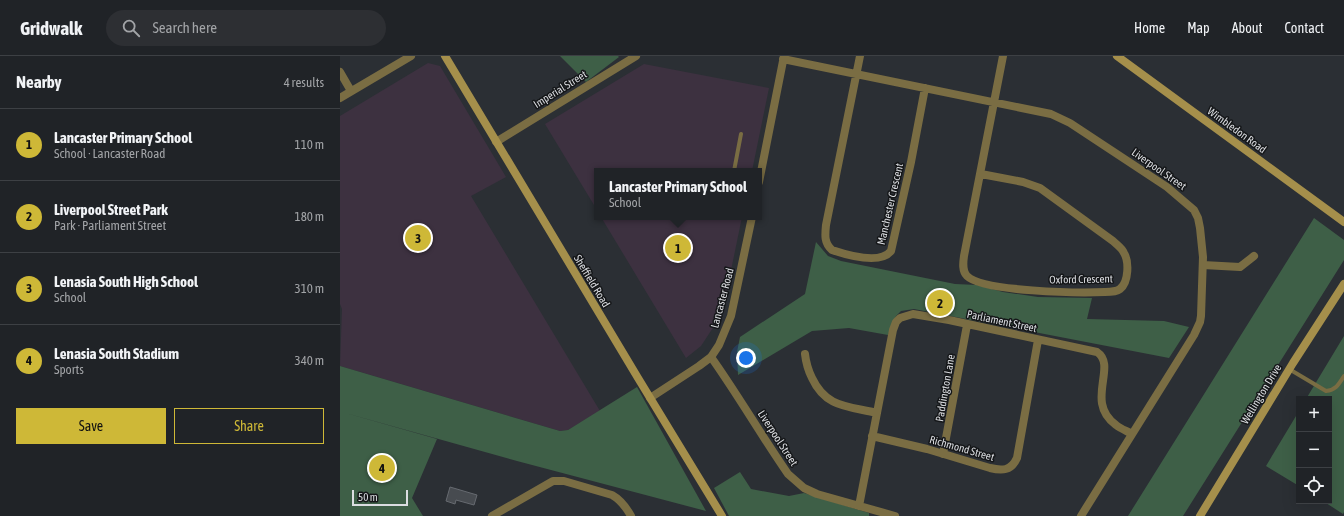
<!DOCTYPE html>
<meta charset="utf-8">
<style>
:root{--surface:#202327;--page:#2d2f33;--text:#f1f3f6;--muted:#a2a4a7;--line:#3d4044;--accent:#ceb837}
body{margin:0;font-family:"Asap Condensed",sans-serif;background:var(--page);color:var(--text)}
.controls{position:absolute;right:12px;bottom:12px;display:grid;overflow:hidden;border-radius:0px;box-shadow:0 4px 16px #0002}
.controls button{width:36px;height:36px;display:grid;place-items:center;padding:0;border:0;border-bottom:1px solid var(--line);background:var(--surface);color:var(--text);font:20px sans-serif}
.scale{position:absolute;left:12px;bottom:10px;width:56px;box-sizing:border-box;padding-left:4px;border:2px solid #dbdde1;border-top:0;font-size:11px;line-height:14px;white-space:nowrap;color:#dbdde1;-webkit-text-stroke:3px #151719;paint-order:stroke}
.you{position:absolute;left:406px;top:302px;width:14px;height:14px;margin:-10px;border:3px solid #fff;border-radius:50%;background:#1a73e8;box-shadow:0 0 0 6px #1a73e833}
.badge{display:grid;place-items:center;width:26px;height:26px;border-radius:50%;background:var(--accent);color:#111;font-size:13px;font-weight:700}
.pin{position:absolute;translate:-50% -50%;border:2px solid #fff;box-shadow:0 1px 4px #0006}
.popup{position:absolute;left:254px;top:112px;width:168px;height:52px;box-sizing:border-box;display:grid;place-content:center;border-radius:0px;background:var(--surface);filter:drop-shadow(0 1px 3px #0005);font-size:13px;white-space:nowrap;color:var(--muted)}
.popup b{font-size:15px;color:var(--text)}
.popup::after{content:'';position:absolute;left:50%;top:100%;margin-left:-8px;border:8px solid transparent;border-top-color:var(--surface)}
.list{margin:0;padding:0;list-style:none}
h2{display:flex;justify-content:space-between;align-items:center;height:52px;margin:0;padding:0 16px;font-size:17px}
h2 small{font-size:13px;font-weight:400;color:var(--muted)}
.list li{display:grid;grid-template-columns:26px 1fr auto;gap:12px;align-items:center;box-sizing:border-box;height:72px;padding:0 16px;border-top:1px solid var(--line)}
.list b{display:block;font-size:15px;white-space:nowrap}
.list p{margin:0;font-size:13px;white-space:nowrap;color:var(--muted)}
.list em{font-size:13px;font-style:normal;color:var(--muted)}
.actions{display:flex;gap:8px;padding:12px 16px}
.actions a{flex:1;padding:9px 0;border:1px solid var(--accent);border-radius:0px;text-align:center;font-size:14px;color:var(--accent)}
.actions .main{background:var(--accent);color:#111}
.icon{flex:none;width:22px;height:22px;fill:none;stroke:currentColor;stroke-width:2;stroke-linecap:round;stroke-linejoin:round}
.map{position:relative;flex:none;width:1004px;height:460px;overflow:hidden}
header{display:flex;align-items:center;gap:24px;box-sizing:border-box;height:56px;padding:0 20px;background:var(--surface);border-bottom:1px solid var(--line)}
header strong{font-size:19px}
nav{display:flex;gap:22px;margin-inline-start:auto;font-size:14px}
.search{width:280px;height:36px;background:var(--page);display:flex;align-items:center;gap:10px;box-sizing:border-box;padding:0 14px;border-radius:22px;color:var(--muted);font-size:15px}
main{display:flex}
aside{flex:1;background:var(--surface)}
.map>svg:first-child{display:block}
.education{fill:#3d3140}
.green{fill:#3e5f47}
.building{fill:#474b50;stroke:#666a70}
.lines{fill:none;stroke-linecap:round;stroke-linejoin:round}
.lane{stroke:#7a6d43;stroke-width:4}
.street{stroke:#7a6d43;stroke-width:8}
.secondary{stroke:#a58f4b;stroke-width:8}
.labels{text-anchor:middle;stroke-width:3;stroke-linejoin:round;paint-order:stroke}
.street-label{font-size:11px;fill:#dbdde1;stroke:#151719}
</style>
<header>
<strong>Gridwalk</strong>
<div class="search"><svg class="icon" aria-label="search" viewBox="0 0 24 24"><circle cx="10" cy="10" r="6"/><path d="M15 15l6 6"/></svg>Search here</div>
<nav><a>Home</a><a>Map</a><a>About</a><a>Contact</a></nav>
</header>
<main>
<aside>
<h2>Nearby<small>4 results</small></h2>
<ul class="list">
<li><span class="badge">1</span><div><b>Lancaster Primary School</b><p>School · Lancaster Road</p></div><em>110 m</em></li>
<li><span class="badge">2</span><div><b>Liverpool Street Park</b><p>Park · Parliament Street</p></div><em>180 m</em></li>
<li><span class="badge">3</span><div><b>Lenasia South High School</b><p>School</p></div><em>310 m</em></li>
<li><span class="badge">4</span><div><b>Lenasia South Stadium</b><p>Sports</p></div><em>340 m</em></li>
</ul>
<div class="actions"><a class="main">Save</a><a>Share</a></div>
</aside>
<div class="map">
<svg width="1004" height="460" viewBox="0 0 1004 460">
<rect width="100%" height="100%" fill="#2b2f34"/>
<path class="education" d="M88,7L100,10L166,121L131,140L260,355L228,374L220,375L0,310L2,253L0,248V60Z
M304,8L429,32L412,115H257V154L205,68Z
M261,161H402L382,258L361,290L346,302Z"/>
<path class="green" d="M220,0H278L279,1L246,26Z
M974,162L1004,184V204L843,460H788Z
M476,186L488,200L501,205L615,228L637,229L663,236L698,241L752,242L747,263L824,265L849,271L829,302L574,253L561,255L556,260L548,279L509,272L472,275L398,319L397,296L400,281L465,238Z
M1004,280V456L1003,458L983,445H989V343H966Z
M0,310L220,375L228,374L297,331L366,455L177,405L2,356L97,383L72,442L83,460H0Z
M959,355V430L926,410Z
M400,416L411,433L449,440L464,437L529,457V460H389L374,432Z"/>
<path class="building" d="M110,431L137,439L134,449L116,444L115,448L106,445Z"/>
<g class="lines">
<path class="lane" d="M394,115L401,78
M949,313L986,335C996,334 999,328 1004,320"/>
<path class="street" d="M520,0L486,169C485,179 484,187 492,194C507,199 540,209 551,195L571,106L585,32
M443,3L711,58L730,67L827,131L854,154L858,162L860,172L863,201L861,260L860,266L854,279L741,460
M0,16L11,35
M0,42L71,0
M156,86L296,0
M641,118L683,126L700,132L773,185C777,189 782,192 784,197C789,205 789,226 780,233C776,236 770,236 765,236C740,237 643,236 627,220C622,215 623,207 624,200L663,0
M419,126L444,0
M863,209L900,211L914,200
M465,298C466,307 468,314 472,322C486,352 508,350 537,357
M371,301C398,339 421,379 448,418L464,432L477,438L555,460
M310,342L359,310L371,301L379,289L391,260L412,161
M532,380L587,393L650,412C662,415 671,415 677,402L698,284
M603,398L627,269
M519,450L553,274L556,266L560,262L573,258L609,264L757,296C778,310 744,346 776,369C781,373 787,375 792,378
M152,460L213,425H224L272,439C281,444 286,451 291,460"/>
<path class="secondary" d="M105,0L298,322L382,460
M777,0L1004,166
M860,460L953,307L1004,228"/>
</g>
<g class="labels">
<g class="street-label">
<text transform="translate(220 33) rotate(-32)" y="4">Imperial Street</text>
<text transform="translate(897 74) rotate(36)" y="4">Wimbledon Road</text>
<text transform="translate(819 113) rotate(35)" y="4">Liverpool Street</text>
<text transform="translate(550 148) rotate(-77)" y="4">Manchester Crescent</text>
<text transform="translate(741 223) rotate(-1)" y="4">Oxford Crescent</text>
<text transform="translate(252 225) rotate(59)" y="4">Sheffield Road</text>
<text transform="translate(382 242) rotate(-75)" y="4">Lancaster Road</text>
<text transform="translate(662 265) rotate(12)" y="4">Parliament Street</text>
<text transform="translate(605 332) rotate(-80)" y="4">Paddington Lane</text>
<text transform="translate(921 338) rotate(-59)" y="4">Wellington Drive</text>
<text transform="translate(438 382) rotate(57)" y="4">Liverpool Street</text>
<text transform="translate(622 392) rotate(16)" y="4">Richmond Street</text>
</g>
</g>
</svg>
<div class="controls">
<button>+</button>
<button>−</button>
<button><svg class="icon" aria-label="locate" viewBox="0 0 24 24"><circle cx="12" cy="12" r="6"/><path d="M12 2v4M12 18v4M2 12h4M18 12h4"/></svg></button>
</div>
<div class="scale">50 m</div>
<div class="you"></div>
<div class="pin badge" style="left:338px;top:192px">1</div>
<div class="popup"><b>Lancaster Primary School</b>School</div>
<div class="pin badge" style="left:600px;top:247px">2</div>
<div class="pin badge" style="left:78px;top:182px">3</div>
<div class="pin badge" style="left:42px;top:412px">4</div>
</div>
</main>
